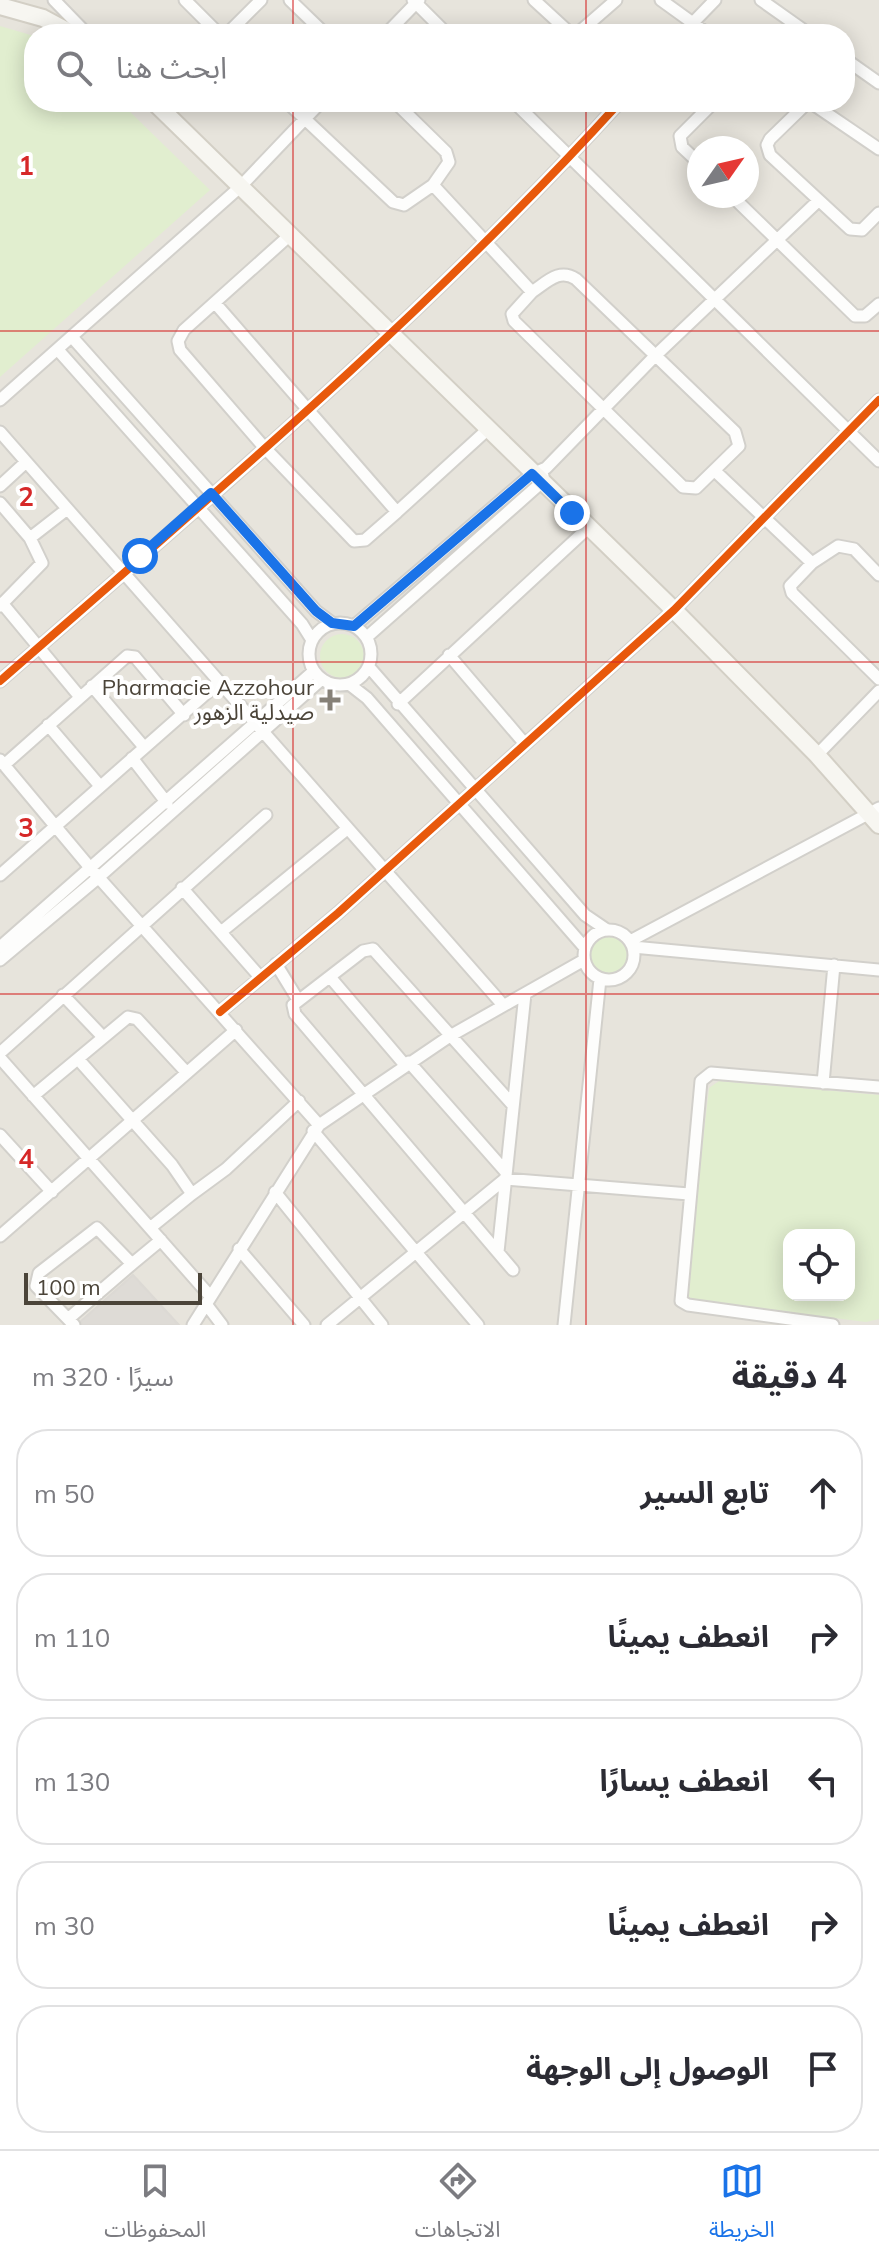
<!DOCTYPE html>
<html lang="ar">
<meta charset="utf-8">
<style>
:root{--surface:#fff;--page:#f2f2f3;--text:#2b2b33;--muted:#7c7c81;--line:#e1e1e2;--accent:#1a73e8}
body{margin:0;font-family:Mulish,"Noto Sans Arabic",sans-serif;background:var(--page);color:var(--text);direction:rtl}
.controls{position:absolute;right:24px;bottom:24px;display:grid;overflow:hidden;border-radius:16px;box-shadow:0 4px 20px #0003}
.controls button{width:72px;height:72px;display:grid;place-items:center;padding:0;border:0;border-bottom:2px solid var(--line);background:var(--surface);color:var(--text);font:40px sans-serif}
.compass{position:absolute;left:687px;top:136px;width:72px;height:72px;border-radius:50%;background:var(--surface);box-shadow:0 4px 20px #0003;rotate:56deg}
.scale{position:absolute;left:24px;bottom:20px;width:178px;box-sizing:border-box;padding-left:8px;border:4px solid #4b4439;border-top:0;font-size:22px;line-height:28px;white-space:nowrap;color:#4b4439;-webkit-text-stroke:6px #fff;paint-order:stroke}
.stop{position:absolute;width:24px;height:24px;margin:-18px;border:6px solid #1a73e8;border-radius:50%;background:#fff}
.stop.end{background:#1a73e8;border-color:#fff;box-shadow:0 2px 8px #0008}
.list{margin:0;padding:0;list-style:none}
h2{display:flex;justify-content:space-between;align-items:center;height:104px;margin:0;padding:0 32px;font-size:34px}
h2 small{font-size:26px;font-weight:400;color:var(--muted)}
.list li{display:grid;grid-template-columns:52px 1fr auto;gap:24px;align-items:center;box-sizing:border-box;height:128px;margin:0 16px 16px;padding:0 16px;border:2px solid var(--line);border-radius:32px}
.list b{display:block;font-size:30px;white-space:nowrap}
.list em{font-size:26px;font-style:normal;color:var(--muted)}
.icon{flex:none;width:44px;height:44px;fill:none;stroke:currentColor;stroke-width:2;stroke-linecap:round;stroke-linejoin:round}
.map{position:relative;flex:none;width:879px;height:1325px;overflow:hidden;direction:ltr}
.search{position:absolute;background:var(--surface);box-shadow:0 4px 20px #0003;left:24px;right:24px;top:24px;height:88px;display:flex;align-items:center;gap:20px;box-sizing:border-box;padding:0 28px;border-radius:32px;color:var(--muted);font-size:30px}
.sheet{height:824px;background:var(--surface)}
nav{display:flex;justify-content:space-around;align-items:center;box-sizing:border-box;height:112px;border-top:2px solid var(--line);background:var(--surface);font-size:22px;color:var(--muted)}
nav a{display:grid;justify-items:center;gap:4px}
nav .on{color:var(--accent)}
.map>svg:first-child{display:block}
.residential{fill:#e7e4dc;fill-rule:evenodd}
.green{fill:#e1eecf;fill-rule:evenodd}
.building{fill:#dedbd6;stroke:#dcd9d4;stroke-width:2}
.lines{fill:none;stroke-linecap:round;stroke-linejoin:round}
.minor-casing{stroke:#d2d0cb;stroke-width:15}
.secondary-casing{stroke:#d3cfc5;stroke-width:20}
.minor{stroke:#fdfdfc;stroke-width:11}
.secondary{stroke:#f7f6f1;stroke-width:16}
.cycleway-casing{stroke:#fff;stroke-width:13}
.cycleway{stroke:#e8590c;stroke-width:8}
.route{stroke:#1a73e8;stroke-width:10}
.grid{fill:none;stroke:#d62828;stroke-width:2;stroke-opacity:0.55}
.poi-dot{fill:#868178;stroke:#fff;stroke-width:3}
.labels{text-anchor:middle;stroke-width:8;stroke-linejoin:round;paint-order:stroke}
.poi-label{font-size:22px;fill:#4b4439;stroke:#fff;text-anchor:end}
.grid-label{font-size:26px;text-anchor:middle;font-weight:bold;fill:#d62828;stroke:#fff;stroke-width:8;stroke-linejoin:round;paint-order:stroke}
</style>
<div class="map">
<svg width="879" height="1325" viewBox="0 0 879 1325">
<rect width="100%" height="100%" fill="#f4f2ee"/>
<path class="residential" d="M0,0H879V1325H0ZM34,34H845V102H34ZM699,148H747V196H699ZM789,1235H849V1295H789Z"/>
<path class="green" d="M0,26L34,36V102H120L210,190L0,377Z
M320 656a22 22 0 1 1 44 0a22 22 0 1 1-44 0Z
M586 956a23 23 0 1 1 46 0a23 23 0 1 1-46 0Z
M719,1081L879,1095V1319L866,1322L691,1300L686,1292L709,1088ZM789,1235H849V1295H789Z"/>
<path class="building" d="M133,1275L179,1325H82L81,1321Z"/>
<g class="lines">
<defs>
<path id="minor" d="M54,0L87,34
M185,0L219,34
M290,0L325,34
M413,0L447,34
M534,0L571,34
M661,0L708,34
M761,0L809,34
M227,34L261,0
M386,34L419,0
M577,34L616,0
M682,34L715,0
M845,59L879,83
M287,102L393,202L404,205L433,185L449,162L446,152L395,102
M514,102L879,461
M808,102L770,139L767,145L770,155L850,229L862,230L879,213
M810,102L879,149
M699,163L682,147L680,136L714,102
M433,185L532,292L512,314L514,321L683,487L696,488L739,446L735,432L576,279C559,268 547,282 532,292
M732,196L855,316H865L879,304
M290,235L184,330L178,341L180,350L263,446L354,541L365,540L397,512
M215,303L397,512L487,430
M72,337L316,611L332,623
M58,350L302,624L312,640
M0,400L240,187L321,102
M0,432L503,1005
M715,471L812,563
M0,486L26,462
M0,503L30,538
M879,575L854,549L838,546L812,563L790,586L792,593L879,679
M2,603L80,697
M0,606L42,563L30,538L66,510
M309 654a31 31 0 1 1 62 0a31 31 0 1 1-62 0Z
M354,626L532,474L546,468L655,356L818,201
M367,637L541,483L543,476
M449,655L525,744
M369,667L585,915L607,930
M0,681C213,495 430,311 620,102
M349,684L367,698L585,948
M92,686L144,747
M398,704L588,528
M48,725L100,786
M817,755L879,691
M132,758L167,803
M0,760L92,870L319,1125
M4,765L127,656L135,657L184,715
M0,875L219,682
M182,888L260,977
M584 955a25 25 0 1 1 50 0a25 25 0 1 1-50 0Z
M221,932L347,829
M630,941L879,808
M0,947L314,671
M633,947L879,970
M0,960L99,877L322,679
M276,964L298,1000
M330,977L405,1065
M63,995L103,1037
M220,1012L338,913L674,610L879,400
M0,1053L266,815
M0,1058L210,1296
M78,1059L172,1165L192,1194L226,1169L299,1101
M409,1062L506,1172
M823,1083L834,965
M33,1096L128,1017L137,1019L187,1073
M512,1104L373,949L363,951L293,1005L295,1014L513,1270
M313,1131L478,1325
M0,1135L52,1192
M275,1192L382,1325
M150,1228L192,1194
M0,1236L236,1030
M239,1249L304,1325
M498,1252L525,994
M206,1304L222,1325
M68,1319L132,1264
M74,1325L36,1286L39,1273L97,1228L132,1264L161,1240
M193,1325L319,1125L450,1036L584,960
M327,1325L505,1179L689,1194
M564,1325L600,979
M833,1325L688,1305L681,1301L701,1081L711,1073L879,1087"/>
<path id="secondary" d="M0,6L43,18L73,34
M154,102L674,610L817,755L879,825"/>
</defs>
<use href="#minor" class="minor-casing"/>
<use href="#secondary" class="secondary-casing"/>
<use href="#minor" class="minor"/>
<use href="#secondary" class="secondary"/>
<defs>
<path id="cycleway" d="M0,681C213,495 430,311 620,102
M220,1012L338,913L674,610L879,400"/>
</defs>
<use href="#cycleway" class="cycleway-casing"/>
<use href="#cycleway" class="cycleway"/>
</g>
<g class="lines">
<path class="route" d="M140,556L211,493L316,611L332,623L354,626L532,474L572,513"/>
</g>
<path class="grid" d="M293,0V34M586,0V34M293,102V1325M586,102V1325M0,331H879M0,662H879M0,994H879"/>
<path class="poi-dot" d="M326 688h8v8h8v8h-8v8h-8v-8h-8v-8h8z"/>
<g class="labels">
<g class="poi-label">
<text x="314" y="695">Pharmacie Azzohour<tspan x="314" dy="25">صيدلية الزهور</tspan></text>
</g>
</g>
<g class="grid-label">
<text x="26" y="175">1</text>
<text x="26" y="506">2</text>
<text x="26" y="837">3</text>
<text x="26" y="1168">4</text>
</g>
</svg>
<div class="controls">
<button><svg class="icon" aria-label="locate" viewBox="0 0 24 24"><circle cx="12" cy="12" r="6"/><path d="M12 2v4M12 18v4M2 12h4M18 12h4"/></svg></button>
</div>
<svg class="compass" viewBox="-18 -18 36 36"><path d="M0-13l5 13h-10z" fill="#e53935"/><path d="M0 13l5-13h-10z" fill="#7c7c81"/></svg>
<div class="scale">100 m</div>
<div class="stop" style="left:140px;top:556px"></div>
<div class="stop end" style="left:572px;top:513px"></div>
<div class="search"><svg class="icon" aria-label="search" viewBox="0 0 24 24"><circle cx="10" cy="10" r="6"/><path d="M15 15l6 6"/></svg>ابحث هنا</div>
</div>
<section class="sheet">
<h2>4 دقيقة<small>سيرًا · 320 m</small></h2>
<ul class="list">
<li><svg class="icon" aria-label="ahead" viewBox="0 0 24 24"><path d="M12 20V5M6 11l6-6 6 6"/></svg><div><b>تابع السير</b></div><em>50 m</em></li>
<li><svg class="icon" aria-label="right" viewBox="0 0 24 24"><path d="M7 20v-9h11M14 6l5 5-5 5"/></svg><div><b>انعطف يمينًا</b></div><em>110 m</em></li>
<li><svg class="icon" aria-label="left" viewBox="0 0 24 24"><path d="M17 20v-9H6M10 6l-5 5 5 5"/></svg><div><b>انعطف يسارًا</b></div><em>130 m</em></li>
<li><svg class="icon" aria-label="right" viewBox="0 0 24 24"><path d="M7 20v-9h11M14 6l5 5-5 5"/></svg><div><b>انعطف يمينًا</b></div><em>30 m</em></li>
<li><svg class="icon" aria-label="arrive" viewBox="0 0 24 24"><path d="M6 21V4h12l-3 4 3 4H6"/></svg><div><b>الوصول إلى الوجهة</b></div></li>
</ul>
</section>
<nav>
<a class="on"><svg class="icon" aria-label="map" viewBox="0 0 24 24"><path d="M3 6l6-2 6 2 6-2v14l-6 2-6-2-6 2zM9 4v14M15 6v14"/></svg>الخريطة</a>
<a><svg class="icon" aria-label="directions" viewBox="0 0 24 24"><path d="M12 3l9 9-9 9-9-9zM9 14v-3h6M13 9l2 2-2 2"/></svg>الاتجاهات</a>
<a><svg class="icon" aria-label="saved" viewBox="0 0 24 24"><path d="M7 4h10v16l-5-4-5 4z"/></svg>المحفوظات</a>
</nav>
